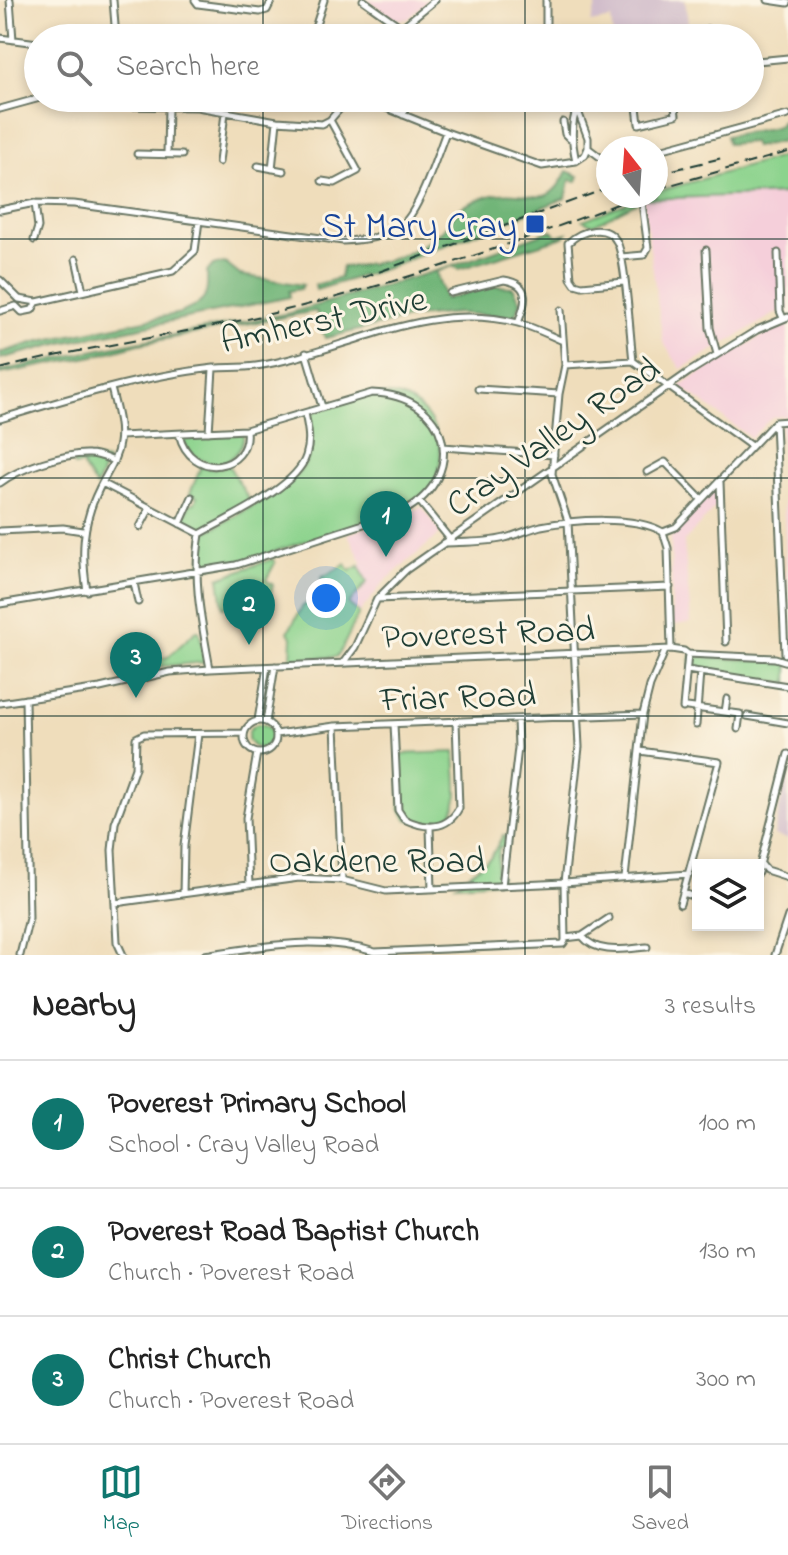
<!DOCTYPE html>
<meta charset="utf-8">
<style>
:root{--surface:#fff;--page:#f6f6f6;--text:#222;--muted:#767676;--line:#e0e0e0;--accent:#0f766e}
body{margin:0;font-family:"Indie Flower",sans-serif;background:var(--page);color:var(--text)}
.controls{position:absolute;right:24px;bottom:24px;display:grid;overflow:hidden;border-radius:0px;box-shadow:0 4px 12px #0003}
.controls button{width:72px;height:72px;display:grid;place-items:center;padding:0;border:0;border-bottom:2px solid var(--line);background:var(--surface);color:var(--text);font:40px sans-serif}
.compass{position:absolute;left:596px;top:136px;width:72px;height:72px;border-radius:50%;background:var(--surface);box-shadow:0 4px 12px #0003;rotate:343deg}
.you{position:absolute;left:326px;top:598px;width:28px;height:28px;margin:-20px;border:6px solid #fff;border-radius:50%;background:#1a73e8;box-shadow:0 0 0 12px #1a73e833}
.badge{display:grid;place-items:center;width:52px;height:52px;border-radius:50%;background:var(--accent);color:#fff;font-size:26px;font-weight:700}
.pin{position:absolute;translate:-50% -66px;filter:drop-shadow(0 2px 4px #0008)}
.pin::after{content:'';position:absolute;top:42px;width:28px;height:24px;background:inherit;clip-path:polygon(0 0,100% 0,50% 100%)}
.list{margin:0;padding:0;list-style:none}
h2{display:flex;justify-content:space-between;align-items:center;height:104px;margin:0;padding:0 32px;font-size:34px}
h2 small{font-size:26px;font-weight:400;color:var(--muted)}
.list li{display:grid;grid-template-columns:52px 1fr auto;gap:24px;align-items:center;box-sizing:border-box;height:128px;padding:0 32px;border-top:2px solid var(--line)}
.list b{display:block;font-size:30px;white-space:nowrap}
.list p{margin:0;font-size:26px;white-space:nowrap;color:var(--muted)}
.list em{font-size:26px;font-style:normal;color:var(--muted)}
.icon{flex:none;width:44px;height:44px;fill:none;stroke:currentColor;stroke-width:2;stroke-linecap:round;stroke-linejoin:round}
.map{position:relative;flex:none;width:788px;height:955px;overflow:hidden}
.search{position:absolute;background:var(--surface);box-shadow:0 4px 12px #0003;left:24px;right:24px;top:24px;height:88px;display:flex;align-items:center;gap:20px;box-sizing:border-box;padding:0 28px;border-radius:44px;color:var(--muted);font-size:30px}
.sheet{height:488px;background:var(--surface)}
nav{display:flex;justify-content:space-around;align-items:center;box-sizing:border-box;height:112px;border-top:2px solid var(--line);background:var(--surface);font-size:22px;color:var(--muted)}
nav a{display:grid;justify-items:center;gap:4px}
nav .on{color:var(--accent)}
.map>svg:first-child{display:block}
.built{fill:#f5cfda}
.industrial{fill:#d1bdcb}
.green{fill:#8cd38d;stroke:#568860;stroke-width:2}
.forest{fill:#71b578;stroke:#487956;stroke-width:2}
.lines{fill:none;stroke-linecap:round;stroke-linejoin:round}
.minor-casing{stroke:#687563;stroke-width:9}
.minor{stroke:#fff;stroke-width:5}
.rail{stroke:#1f3d34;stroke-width:2;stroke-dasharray:12 6;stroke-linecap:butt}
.grid{fill:none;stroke:#1f3d34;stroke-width:2;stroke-opacity:0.55}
.transit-dot{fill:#1a4fb4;stroke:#fcf5e5;stroke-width:3}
.labels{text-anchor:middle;stroke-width:6;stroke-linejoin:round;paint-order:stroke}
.transit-label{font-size:36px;fill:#164399;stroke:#fcf5e5;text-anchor:end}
.street-label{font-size:36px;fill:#1f3d34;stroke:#fcf5e5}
</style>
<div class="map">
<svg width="788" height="955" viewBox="0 0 788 955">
<rect width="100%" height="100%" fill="#fcf5e5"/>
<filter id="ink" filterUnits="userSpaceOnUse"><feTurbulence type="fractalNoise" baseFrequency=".0125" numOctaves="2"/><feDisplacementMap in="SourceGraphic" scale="16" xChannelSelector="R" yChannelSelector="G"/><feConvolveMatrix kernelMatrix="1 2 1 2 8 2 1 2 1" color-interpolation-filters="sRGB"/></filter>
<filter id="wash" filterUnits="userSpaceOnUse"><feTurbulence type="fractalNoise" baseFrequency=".006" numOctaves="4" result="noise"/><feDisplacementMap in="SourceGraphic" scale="32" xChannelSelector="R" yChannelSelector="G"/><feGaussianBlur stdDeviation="1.8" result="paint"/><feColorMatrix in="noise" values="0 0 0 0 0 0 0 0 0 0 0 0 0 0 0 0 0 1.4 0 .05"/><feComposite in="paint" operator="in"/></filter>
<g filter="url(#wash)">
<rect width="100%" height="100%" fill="#efddbb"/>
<path class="built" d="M368,0H428L408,19H395Z
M788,194V311L775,314L681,369L663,342L643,199Z
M788,322V416L772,417L751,438L680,386L727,356Z
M788,424V622L781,425Z
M715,488H718L719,503L684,542L691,623L672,625L671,538Z
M422,507L441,533L384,582L359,613L349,605L367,582L359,566L363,564L348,534Z"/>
<path class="industrial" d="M598,0H685L689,30L613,38L611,19L591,23Z
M788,769V839L774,835Z"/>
<path class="green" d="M788,155V194L643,199L593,225L583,220L645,196H656V192Z
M372,395C380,395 390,394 397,396C432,406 448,444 437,477C432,491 418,500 407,508L260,556L200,570L205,533C231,517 294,488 306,462C314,446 311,430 308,413Z
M244,433C240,473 194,472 182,437Z
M85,457L84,462L87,457L107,461L96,487L83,467L84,464L74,466L72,460Z
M229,466L250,501L200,530L183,521L190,504L195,503L197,497L190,493L201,467L213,469Z
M273,559L275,563L266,580L273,585L270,597L223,607L219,578Z
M346,564L350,571L359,566L367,582L349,604L359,613L340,653L336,657L291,659L292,637L288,632L303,606L329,592L321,578Z
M196,631H199L206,662L144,668L143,662L168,657Z
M691,656L780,662L788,664V683L690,669Z
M248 736a12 12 0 1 1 24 0a12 12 0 1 1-24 0Z
M455,752C457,797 468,835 406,819L400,808L399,754Z
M503,835L506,836L504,847H499L496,874L501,875L500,881L456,884L491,857Z"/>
<path class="forest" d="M788,120V140L754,147L752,142L728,144L726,136L775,127L780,125L781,121Z
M567,171L579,176L577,181L570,180L566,198L384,269L316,290L315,285L340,278L342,267C379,265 410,257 439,233C449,226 453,211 464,206C474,201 489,195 499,194C533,189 547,213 567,171Z
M552,230L557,236L567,233L564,237L459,269L452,266L436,272L445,299L493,286L513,287L521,302L514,317L458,313L414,317L325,338L316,311L139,344L94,356L0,374V371L110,347L290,313L453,266Z
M225,263L240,275L303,285L300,289L289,291L290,297L62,343L0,359V353L36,342L181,313C206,301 208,300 207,272L213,265Z"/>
</g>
<g filter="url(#ink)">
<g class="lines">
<defs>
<path id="minor" d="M10,0L13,40
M113,0L116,38
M195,0L198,4L260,12L267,10L272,0
M363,0L401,27
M546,0V29L549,38
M768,0L788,3
M707,29L718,38
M313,34L324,0
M0,38L38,43
M394,38L402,27L435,0
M750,66L757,61L788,58
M45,98L115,106L197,107L277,121L322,124L330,120L349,98
M349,98L364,99L446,132L542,166L576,161L585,155L588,148
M573,98L588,138V148
M636,98L639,124L676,115L674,98
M721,100L722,98
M0,109L40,98
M403,115L410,98
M563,122L565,134L570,139
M588,148L608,163
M656,151L788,115
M137,154L182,155
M167,154L168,107
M576,161C572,143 570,126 577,108
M219,162L225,113
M258,166L284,171
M272,169L277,121
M322,181L335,183L358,171L330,120
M0,210L35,203L74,204L343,241C364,240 386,238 403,224C420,209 437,155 446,132
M34,240L38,227L35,203
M706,250L710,328L717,354
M778,253L780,311L783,318
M621,257L644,255L648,248L642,203
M76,259L83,291
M0,280L19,299L37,302
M624,282L582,286L575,284L571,278L568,243C581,230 607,223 617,242C626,260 630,337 633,361
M450,293L504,280C532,284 526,303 518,323
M0,311L16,306L22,312L32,310L37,302L173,271L195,251L199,221
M306,353L322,407
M565,365L633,361L751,446
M478,389L559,394
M0,419C69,398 142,376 214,368C228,367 242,368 256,366C343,353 425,299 518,323C533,327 549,335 563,341
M775,422L785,654
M209,432L213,369
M179,434C191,482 251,471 246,430
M443,447L554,455
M647,472L665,462L701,499
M720,482L726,642
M0,483C19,468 66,453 89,454C98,454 106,458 114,461
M102,483L200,534C229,517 296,488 306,456C311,441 308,428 305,413
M420,502L449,538
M180,524L192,497
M140,527L150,508
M0,531L63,528L83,531
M663,532L676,527L775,422L788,421
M200,534C192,581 202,623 210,669
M443,543C463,542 486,543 505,538C517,535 529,529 541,526C572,520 635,515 663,532L668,548L671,649
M134,583L138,602
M87,591C81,554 82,523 99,489C106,474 117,460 119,443C122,426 115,405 111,388
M377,599L670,587
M0,604L236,565L404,511C470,474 449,395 372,393L246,430L120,436
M343,663L355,647L377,599L406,570L689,372L757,330L788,317
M687,670L788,686
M0,703L100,688L170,672L210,669L671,649L684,651L688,654L775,658L788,662
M687,707L740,714L738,729
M683,708L688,654
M725,712L727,699
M747,716L788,723
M258,720L267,667
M244 737a16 16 0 1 1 32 0a16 16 0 1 1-32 0Z
M266,722L275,666
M394,724L398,810L404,819C425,829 447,831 459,808L456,721
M696,725L700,672
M335,726L342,880
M276,734L335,726L643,714
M640,751L719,762L680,904
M430,828L432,889
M762,865L766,870L788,877
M758,873L788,754
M625,878L643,714L650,686L665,651
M249,885L246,818L257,753
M502,886L518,748L517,719
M683,893L698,898
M183,894L184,846L198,734
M115,903L299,878L342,880L386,891L564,883L689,874
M582,936C597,955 625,949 647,947
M565,938L582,936L609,918
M20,955L29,918L25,699
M123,955L117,942L112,850L115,823L135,768L136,738L144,734L244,733
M205,955C262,946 318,935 375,952L563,944L565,941L564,883L579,747L568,521L552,474L559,394L565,365L561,310
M775,955L788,916"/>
</defs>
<use href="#minor" class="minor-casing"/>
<use href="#minor" class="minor"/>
<path class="rail" d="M656,174L722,158
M656,189L788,152
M362,278L608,188
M0,369C94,344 191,334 286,310C406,281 523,241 638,196"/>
</g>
</g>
<path class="grid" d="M263,0V38M525,0V38M263,98V955M525,98V955M0,239H788M0,478H788M0,716H788"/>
<rect class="transit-dot" x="525" y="214" width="20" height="20" rx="4"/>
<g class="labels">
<g class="transit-label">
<text x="517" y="237">St Mary Cray</text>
</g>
<g class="street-label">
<text transform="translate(323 318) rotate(-12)" y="13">Amherst Drive</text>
<text transform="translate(552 435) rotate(-35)" y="13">Cray Valley Road</text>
<text transform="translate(488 631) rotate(-2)" y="13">Poverest Road</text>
<text transform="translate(458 695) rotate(-2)" y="13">Friar Road</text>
<text x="377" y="872">Oakdene Road</text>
</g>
</g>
</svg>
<div class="controls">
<button><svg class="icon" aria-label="layers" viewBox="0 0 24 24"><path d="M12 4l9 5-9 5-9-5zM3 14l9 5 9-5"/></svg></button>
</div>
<svg class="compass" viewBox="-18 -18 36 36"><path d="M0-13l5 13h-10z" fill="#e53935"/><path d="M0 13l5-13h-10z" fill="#767676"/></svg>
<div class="you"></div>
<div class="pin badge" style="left:386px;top:557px">1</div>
<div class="pin badge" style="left:249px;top:645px">2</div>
<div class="pin badge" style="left:136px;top:698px">3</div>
<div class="search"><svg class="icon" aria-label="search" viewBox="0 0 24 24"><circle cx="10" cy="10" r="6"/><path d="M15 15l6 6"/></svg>Search here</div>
</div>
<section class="sheet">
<h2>Nearby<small>3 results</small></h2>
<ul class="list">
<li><span class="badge">1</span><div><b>Poverest Primary School</b><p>School · Cray Valley Road</p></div><em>100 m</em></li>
<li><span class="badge">2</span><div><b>Poverest Road Baptist Church</b><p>Church · Poverest Road</p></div><em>130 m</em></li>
<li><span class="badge">3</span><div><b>Christ Church</b><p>Church · Poverest Road</p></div><em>300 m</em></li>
</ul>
</section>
<nav>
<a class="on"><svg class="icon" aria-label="map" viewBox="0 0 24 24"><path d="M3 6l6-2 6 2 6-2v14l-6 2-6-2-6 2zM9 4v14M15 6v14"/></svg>Map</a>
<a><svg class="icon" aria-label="directions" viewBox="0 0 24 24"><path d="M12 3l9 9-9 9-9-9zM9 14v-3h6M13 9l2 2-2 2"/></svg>Directions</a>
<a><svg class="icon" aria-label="saved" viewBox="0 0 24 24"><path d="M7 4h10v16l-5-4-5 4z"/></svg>Saved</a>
</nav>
